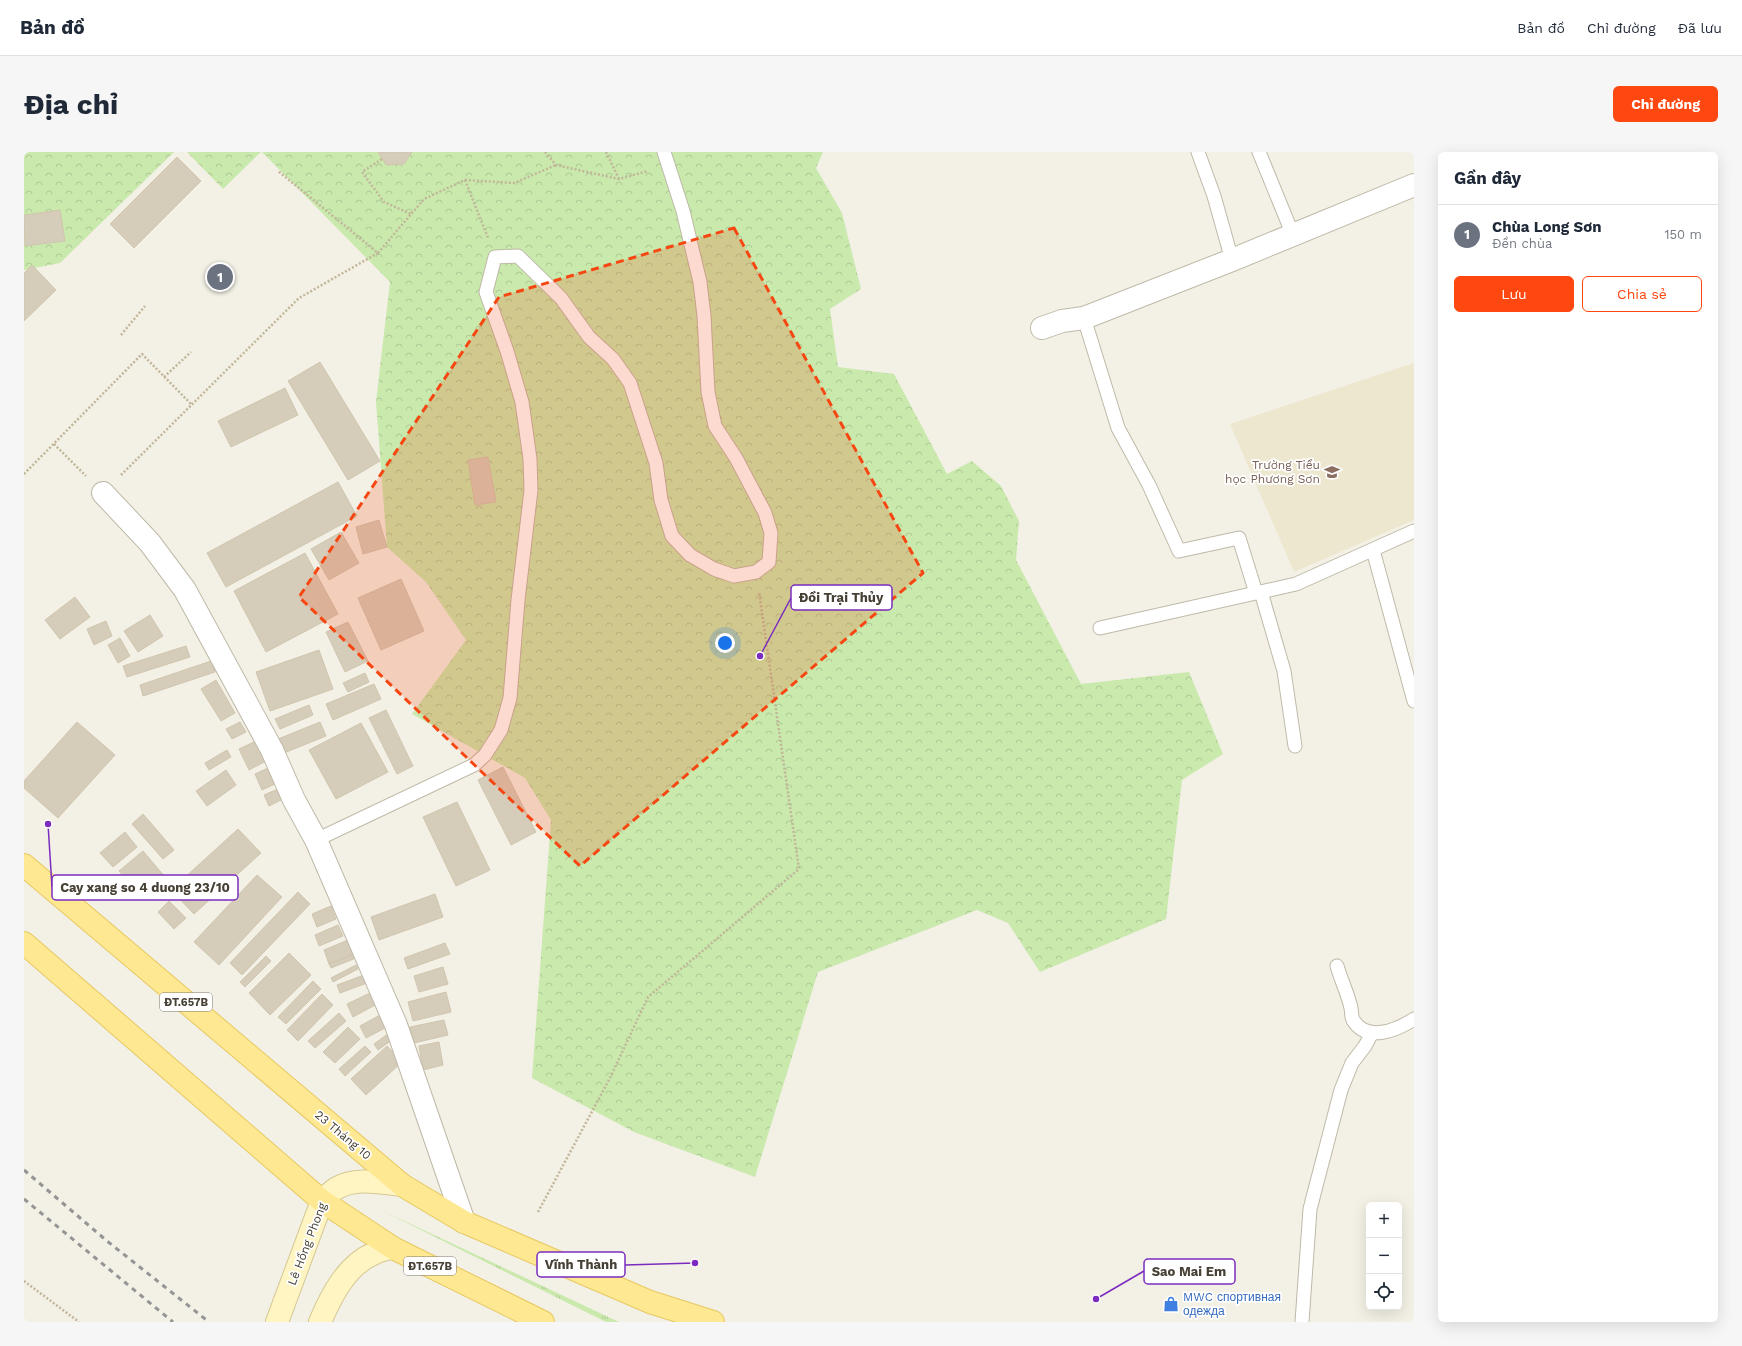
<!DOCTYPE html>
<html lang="vi">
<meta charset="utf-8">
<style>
:root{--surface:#fff;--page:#f6f6f7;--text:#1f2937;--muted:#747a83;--line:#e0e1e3;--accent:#ff4710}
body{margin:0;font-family:"Work Sans",sans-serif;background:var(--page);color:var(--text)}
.controls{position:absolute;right:12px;bottom:12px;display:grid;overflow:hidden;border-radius:6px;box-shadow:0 4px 16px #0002}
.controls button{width:36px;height:36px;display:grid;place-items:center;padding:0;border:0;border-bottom:1px solid var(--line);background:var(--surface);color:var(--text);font:20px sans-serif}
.you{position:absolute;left:701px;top:491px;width:14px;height:14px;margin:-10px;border:3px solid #fff;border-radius:50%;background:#1a73e8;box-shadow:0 0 0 6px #1a73e833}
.badge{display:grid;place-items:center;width:26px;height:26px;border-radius:50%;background:var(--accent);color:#fff;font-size:13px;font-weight:700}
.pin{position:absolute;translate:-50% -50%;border:2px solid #fff;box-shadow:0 1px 4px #0006}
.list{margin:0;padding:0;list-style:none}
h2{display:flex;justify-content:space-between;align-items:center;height:52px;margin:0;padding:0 16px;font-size:17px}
h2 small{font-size:13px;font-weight:400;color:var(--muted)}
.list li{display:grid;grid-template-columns:26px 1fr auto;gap:12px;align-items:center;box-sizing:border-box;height:60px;padding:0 16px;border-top:1px solid var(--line)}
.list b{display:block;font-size:15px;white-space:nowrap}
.list p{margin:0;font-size:13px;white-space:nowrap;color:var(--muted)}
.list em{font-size:13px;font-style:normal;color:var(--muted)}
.actions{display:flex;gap:8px;padding:12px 16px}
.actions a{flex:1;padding:9px 0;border:1px solid var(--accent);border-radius:6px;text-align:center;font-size:14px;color:var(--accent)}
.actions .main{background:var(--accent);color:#fff}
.icon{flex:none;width:22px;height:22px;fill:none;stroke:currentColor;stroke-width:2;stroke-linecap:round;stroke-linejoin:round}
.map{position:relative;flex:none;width:1390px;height:1170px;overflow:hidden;border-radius:6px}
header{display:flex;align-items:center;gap:24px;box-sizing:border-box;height:56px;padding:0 20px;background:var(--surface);border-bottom:1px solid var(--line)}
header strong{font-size:19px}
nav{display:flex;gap:22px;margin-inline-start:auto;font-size:14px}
.intro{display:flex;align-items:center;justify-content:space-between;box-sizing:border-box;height:96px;padding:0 24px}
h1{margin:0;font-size:28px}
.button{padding:10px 18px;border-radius:6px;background:var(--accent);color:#fff;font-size:14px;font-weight:700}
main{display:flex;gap:24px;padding:0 24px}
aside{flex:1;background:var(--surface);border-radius:6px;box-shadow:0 4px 16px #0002}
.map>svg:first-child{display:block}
.education{fill:#ede7cf}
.grass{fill:url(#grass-tufts)}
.forest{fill:url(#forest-crowns)}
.building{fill:#d5cdba;stroke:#d0c5ae}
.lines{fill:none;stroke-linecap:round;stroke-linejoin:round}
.service-casing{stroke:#bfb9a8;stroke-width:15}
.minor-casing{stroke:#bfb9a8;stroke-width:24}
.secondary-casing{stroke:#d5c894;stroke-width:24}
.primary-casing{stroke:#e6c860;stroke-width:24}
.path{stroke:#c1b699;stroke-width:2.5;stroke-dasharray:2 2;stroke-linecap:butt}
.service{stroke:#fff;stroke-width:13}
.minor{stroke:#fff;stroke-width:22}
.secondary{stroke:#fff5c3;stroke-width:22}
.primary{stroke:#ffe892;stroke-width:22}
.rail{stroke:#959595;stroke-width:3;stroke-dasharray:5 5;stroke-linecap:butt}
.marked{fill:#f64712;fill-opacity:0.2;stroke:#f64712;stroke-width:3;stroke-dasharray:8 5;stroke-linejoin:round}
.labels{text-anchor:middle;stroke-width:3.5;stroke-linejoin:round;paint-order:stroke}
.shield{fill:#fff;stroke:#7e7972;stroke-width:1}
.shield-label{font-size:11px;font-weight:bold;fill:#464035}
.education-label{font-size:12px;fill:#785e54;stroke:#fff;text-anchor:end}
.street-label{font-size:12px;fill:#464035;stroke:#fff}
.shop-label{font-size:12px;fill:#366cbe;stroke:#fff;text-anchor:start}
.leader{fill:none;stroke:#7b2cbf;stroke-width:1.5}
.callout-dot{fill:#7b2cbf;stroke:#fff;stroke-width:1.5}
.callout{fill:#fff;stroke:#7b2cbf;stroke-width:1.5}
.callout-label{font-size:13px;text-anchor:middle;font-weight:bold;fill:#464035}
</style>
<header>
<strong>Bản đồ</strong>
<nav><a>Bản đồ</a><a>Chỉ đường</a><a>Đã lưu</a></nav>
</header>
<div class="intro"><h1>Địa chỉ</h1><a class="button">Chỉ đường</a></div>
<main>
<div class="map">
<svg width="1390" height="1170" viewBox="0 0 1390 1170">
<defs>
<pattern id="grass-tufts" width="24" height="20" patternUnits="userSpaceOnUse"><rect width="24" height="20" fill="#c9e9ad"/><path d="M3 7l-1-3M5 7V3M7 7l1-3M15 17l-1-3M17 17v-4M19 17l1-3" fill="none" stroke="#aec995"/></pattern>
<pattern id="forest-crowns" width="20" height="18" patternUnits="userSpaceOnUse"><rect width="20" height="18" fill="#c9e9ad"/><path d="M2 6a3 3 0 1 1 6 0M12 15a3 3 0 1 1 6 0" fill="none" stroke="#aec995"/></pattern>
</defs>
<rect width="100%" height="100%" fill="#f3f0e5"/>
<path class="education" d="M1390,211V368L1270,420L1206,272Z"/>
<path class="grass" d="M357,1058L595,1170H582Z"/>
<path class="forest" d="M0,0H150L36,111L0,118Z
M163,0H237L199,37Z
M238,0H799L792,16L818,61L837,137L806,157L814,215L870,222L923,322L948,309L977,334L995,369L992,408L1057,532L1165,520L1199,602L1158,628L1142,767L1016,820L984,771L953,758L794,820L731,1025L610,980L508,926L527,668L501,626L388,562L442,488L402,430L363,395L352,250L366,130Z"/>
<path class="building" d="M354,0H388L380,12L362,13Z
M153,5L177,29L110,96L86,72Z
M36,58L41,89L1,94L0,63Z
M8,113L32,138L0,169V121Z
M296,210L356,309L324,328L264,229Z
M261,236L274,263L207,295L194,269Z
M464,305L472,350L451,353L444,308Z
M314,330L333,364L202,435L183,401Z
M355,368L363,395L339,402L332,375Z
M317,380L335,411L305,428L287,397Z
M281,401L314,462L242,500L210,439Z
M377,427L400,479L357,498L334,446Z
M51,445L66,465L36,487L21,468Z
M126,463L139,484L114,500L100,479Z
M82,469L88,484L70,493L63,477Z
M324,470L344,509L321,520L302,480Z
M96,486L106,504L94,511L84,493Z
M162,494L166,505L103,525L99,514Z
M295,498L309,537L246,559L232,520Z
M187,509L191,520L119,544L116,533Z
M341,521L345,530L324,540L319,531Z
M192,528L211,561L197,569L177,537Z
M350,532L357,547L309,568L302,552Z
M285,553L289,563L256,577L251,567Z
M362,558L389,614L373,622L345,566Z
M53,570L91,603L34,666L0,636V629Z
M216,570L222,580L208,587L202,577Z
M296,570L302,584L260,601L254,587Z
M337,571L364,620L312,647L285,598Z
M234,588L244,608L225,618L215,597Z
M203,598L207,605L185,618L181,611Z
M479,615L512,680L487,693L454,628Z
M244,616L251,632L238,638L231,622Z
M202,618L212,633L183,654L172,639Z
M254,637L259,647L245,654L240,643Z
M433,650L466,718L432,734L399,665Z
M119,662L150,698L139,707L108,672Z
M214,677L237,701L170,762L147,738Z
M101,680L113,695L89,715L76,701Z
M119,699L141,725L117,745L95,719Z
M233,723L258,745L195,813L170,790Z
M274,740L286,752L218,823L206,811Z
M411,742L419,765L355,788L347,765Z
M145,749L162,766L150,777L134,760Z
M307,754L312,767L293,775L288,762Z
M314,773L319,784L295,794L291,783Z
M324,788L330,802L305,812L300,798Z
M421,791L426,802L384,817L380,806Z
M265,801L287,823L246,863L225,841Z
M330,802L332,806L307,816L305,812Z
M242,804L247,809L221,835L216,830Z
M332,813L334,817L309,830L307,826Z
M419,815L424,832L395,840L390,824Z
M340,823L343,831L316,841L313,833Z
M289,829L297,837L262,872L254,865Z
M348,840L353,852L329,865L323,852Z
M422,840L427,860L389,869L384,850Z
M298,842L309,853L274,889L263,878Z
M315,861L322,869L291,896L284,889Z
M356,863L363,875L342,886L336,874Z
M420,868L424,883L390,891L386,875Z
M324,875L336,887L311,911L299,900Z
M365,881L369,887L354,898L350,892Z
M415,890L419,913L399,918L395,894Z
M341,894L347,900L321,924L315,917Z
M363,894L378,910L342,943L327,927Z"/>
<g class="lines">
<defs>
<path id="service" d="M1174,0L1190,44L1208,108
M1235,0L1269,83
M1060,166L1094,276L1125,333L1155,399L1215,386L1232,441
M1349,398L1390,549
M1237,440L1260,519L1271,594
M1076,476L1272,432L1390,379
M292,688L450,613L461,603L477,578L486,546L494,448L507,338L506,307L498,250L483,199L462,140L471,105L494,104L537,146L565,185L589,207L606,231L632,311L637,348L648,384L666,403L690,417L710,424L732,420L745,410L747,381L741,361L712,306L691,274L684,240L680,164L676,130L659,59L640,0
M1313,814C1317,828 1324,842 1327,856C1328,860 1327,864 1329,868C1343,891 1373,878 1390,867
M1278,1170L1286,1057L1317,938L1328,911L1341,894L1348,881"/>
<path id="minor" d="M1018,176L1038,169L1060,166L1208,108L1390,33
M79,341L126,391L161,438L248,598L270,648L292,688L372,873L440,1070"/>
<path id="secondary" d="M253,1170L298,1049C303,1045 307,1039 313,1036C332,1025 357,1031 378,1033
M296,1170C307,1144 323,1112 351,1101C356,1098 363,1097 369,1096"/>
<path id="primary" d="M0,713L378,1033L440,1070L626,1150L689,1170
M0,791L298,1049L369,1096L519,1170"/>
</defs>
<use href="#service" class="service-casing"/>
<use href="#minor" class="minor-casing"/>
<use href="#secondary" class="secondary-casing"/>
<use href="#primary" class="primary-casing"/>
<path class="path" d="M521,0L532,13L595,27L624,19
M582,0L595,27
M358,7L338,20L360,50L387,62
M441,28L464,86
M354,101L400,47L441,28L490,31L532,13
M97,183L121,154
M140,225L167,200
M30,292L62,324
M0,322L118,202L168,253
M97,323L275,146L354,101L254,19
M514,1060L586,926L624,845L775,717L735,440
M0,1129L55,1170"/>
<use href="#service" class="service"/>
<use href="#minor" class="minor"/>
<use href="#secondary" class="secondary"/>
<use href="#primary" class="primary"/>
<path class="rail" d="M0,1018L83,1089L185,1170
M0,1047L149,1170"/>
</g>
<path class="marked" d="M710,76L899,421L556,714L275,445L475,145Z"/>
<defs>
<symbol id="school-bare" viewBox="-9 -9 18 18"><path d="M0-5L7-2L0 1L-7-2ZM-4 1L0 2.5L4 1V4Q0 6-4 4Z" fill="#8d6e63" stroke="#fff" stroke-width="2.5" paint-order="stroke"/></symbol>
<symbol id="shop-bare" viewBox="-9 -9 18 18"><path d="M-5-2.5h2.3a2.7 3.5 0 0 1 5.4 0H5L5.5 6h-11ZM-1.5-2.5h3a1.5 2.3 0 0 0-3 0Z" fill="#3f7fe0" stroke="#fff" stroke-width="2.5" paint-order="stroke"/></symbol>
</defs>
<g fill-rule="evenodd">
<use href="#school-bare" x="1297" y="309" width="22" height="22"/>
<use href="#shop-bare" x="1136" y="1141" width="22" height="22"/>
</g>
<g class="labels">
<g class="shield">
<rect x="136" y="841" width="52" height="18" rx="3"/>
<rect x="380" y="1105" width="52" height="18" rx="3"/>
</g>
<g class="shield-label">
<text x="162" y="854">ĐT.657B</text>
<text x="406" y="1118">ĐT.657B</text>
</g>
<g class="education-label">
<text x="1296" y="317">Trường Tiểu<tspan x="1296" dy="14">học Phương Sơn</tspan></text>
</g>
<g class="street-label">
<text transform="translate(319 983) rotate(40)" y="4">23 Tháng 10</text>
<text transform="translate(283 1092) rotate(-69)" y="4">Lê Hồng Phong</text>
</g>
<g class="shop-label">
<text x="1159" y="1149">MWC спортивная<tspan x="1159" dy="14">одежда</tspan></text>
</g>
</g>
<path class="leader" d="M736 504L767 446M24 672L28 735M671 1111L601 1113M1072 1147L1120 1119"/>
<g class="callout-dot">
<circle cx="736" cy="504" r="4"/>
<circle cx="24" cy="672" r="4"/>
<circle cx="671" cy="1111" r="4"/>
<circle cx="1072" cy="1147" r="4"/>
</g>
<g class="callout">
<rect x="767" y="433" width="101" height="25" rx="4"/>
<rect x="28" y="723" width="186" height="25" rx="4"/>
<rect x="513" y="1100" width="88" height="25" rx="4"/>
<rect x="1120" y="1107" width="91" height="25" rx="4"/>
</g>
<g class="callout-label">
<text x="817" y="450">Đồi Trại Thủy</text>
<text x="121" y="740">Cay xang so 4 duong 23/10</text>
<text x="557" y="1117">Vĩnh Thành</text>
<text x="1165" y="1124">Sao Mai Em</text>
</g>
</svg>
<div class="controls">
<button>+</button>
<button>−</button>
<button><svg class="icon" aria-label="locate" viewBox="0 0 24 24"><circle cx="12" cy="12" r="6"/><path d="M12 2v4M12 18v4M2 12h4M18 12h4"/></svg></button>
</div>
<div class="you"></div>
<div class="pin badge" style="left:196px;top:125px;background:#6b7280">1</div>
</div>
<aside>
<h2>Gần đây<small></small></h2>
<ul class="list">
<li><span class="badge" style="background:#6b7280">1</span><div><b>Chùa Long Sơn</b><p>Đền chùa</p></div><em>150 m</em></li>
</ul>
<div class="actions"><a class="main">Lưu</a><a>Chia sẻ</a></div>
</aside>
</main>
